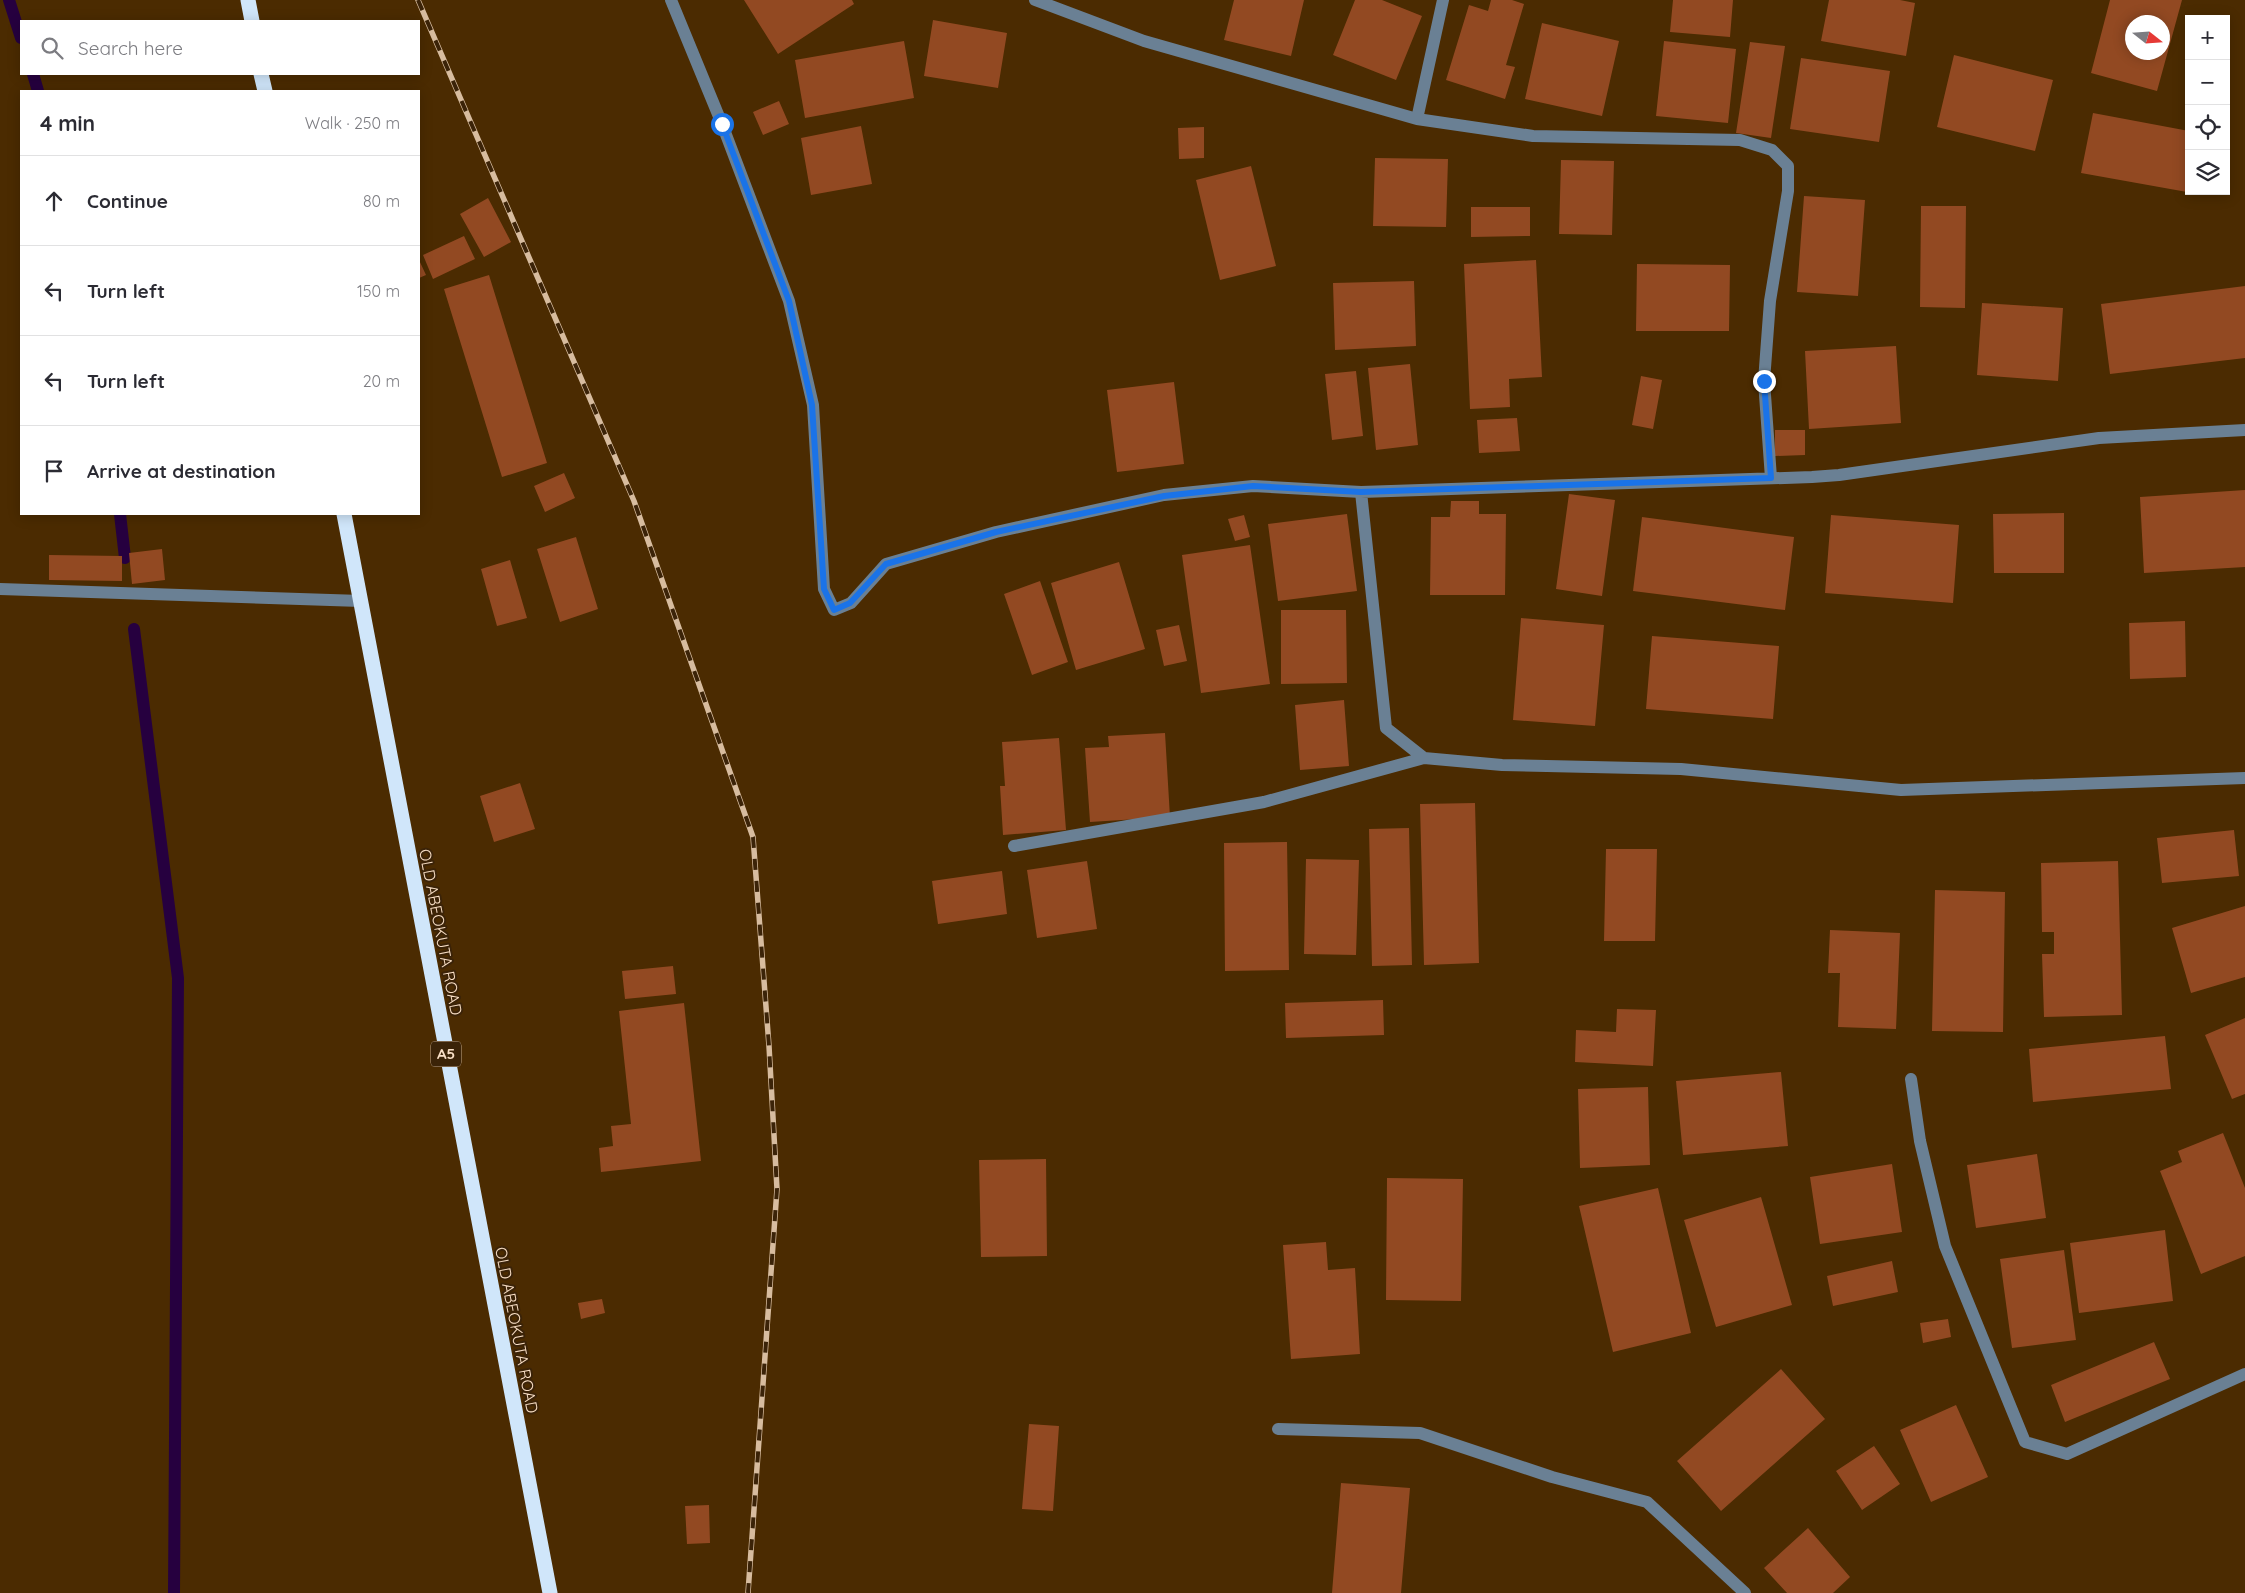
<!DOCTYPE html>
<meta charset="utf-8">
<style>
:root{--surface:#fff;--page:#f2f2f3;--text:#2b2b33;--muted:#7c7c81;--line:#e1e1e2}
body{margin:0;font-family:Quicksand,sans-serif;background:var(--page);color:var(--text)}
.controls{position:absolute;right:15px;top:15px;display:grid;overflow:hidden;border-radius:0px;box-shadow:0 2px 12px #0003}
.controls button{width:45px;height:45px;display:grid;place-items:center;padding:0;border:0;border-bottom:1px solid var(--line);background:var(--surface);color:var(--text);font:25px sans-serif}
.compass{position:absolute;left:2125px;top:15px;width:45px;height:45px;border-radius:50%;background:var(--surface);box-shadow:0 2px 12px #0003;rotate:107deg}
.stop{position:absolute;width:15px;height:15px;margin:-11px;border:4px solid #1a73e8;border-radius:50%;background:#fff}
.stop.end{background:#1a73e8;border-color:#fff;box-shadow:0 1px 5px #0008}
.list{margin:0;padding:0;list-style:none}
h2{display:flex;justify-content:space-between;align-items:center;height:65px;margin:0;padding:0 20px;font-size:21px}
h2 small{font-size:16px;font-weight:400;color:var(--muted)}
.list li{display:grid;grid-template-columns:32px 1fr auto;gap:15px;align-items:center;box-sizing:border-box;height:90px;padding:0 20px;border-top:1px solid var(--line)}
.list b{display:block;font-size:19px;white-space:nowrap}
.list em{font-size:16px;font-style:normal;color:var(--muted)}
.icon{flex:none;width:28px;height:28px;fill:none;stroke:currentColor;stroke-width:2;stroke-linecap:round;stroke-linejoin:round}
.map{position:relative;flex:none;width:2245px;height:1593px;overflow:hidden}
.search{position:absolute;background:var(--surface);box-shadow:0 2px 12px #0003;left:20px;top:20px;width:400px;height:55px;display:flex;align-items:center;gap:12px;box-sizing:border-box;padding:0 18px;border-radius:0px;color:var(--muted);font-size:19px}
.panel{position:absolute;background:var(--surface);box-shadow:0 2px 12px #0003;left:20px;top:90px;width:400px;height:425px;border-radius:0px}
.map>svg:first-child{display:block}
.lines{fill:none;stroke-linecap:round;stroke-linejoin:round}
.stream{stroke:#26003f;stroke-width:12}
.building{fill:#924922;fill-rule:evenodd}
.minor{stroke:#6a8094;stroke-width:12}
.highway{stroke:#d0e6fa;stroke-width:15}
.rail-casing{stroke:#d7bc9f;stroke-width:5.5}
.rail{stroke:#3b2308;stroke-width:4;stroke-dasharray:11;stroke-linecap:butt}
.route{stroke:#1a73e8;stroke-width:6}
.labels{text-anchor:middle;stroke-width:4;stroke-linejoin:round;paint-order:stroke}
.shield{fill:#3b2308;stroke:#c0a78d;stroke-width:1}
.shield-label{font-size:15px;font-weight:bold;fill:#f9dfc6}
.street-label{font-size:16px;fill:#f9dfc6;stroke:#3b2308}
</style>
<div class="map">
<svg width="2245" height="1593" viewBox="0 0 2245 1593">
<rect width="100%" height="100%" fill="#4b2b01"/>
<g class="lines">
<path class="stream" d="M9,0L21,38
M33,74L38,91
M120,514L125,558
M134,629L178,978L174,1593"/>
</g>
<path class="building" d="M744,0H852L854,4L778,54Z
M1234,0H1304L1291,56L1224,40Z
M1355,0H1382L1422,16L1396,80L1333,55Z
M1491,0H1512L1524,4L1506,65L1515,67L1505,99L1446,80L1469,5L1488,11Z
M1673,0H1733L1730,37L1670,32Z
M1829,0H1900L1915,3L1906,56L1821,41Z
M2110,0H2182L2157,91L2091,73ZM2132,22H2162V52H2132Z
M933,20L1007,33L998,88L924,76Z
M1542,23L1619,41L1602,116L1525,99Z
M904,41L914,98L805,118L795,60Z
M1664,41L1736,49L1728,123L1656,116Z
M1750,42L1785,46L1771,138L1736,133Z
M1954,55L2053,80L2035,151L1937,127Z
M1801,58L1890,71L1879,142L1790,129Z
M779,101L789,124L763,135L753,112Z
M2093,113L2189,131L2187,192L2081,173Z
M861,126L872,184L811,195L801,138Z
M1204,127V158L1179,159L1178,128Z
M1375,158L1448,159L1446,227L1373,226Z
M1561,160L1614,161L1612,235L1559,234Z
M1251,166L1276,266L1220,280L1196,180Z
M1804,196L1865,200L1858,296L1797,292Z
M488,198L511,242L484,257L460,214Z
M1921,206H1966L1965,308L1920,307Z
M1471,207H1530V236L1471,237Z
M464,236L475,259L433,279L423,255Z
M419,260L426,275L419,278Z
M1536,260L1542,377L1509,379L1510,407L1470,409L1464,264Z
M1637,264L1730,265L1729,331H1636Z
M489,275L547,463L502,477L444,289Z
M1414,281L1416,346L1335,350L1333,283Z
M2245,286V358L2110,374L2101,304Z
M1982,303L2063,308L2058,381L1977,375Z
M1896,346L1901,423L1809,429L1805,351Z
M1410,364L1418,445L1376,450L1368,368Z
M1356,371L1363,436L1332,440L1325,374Z
M1641,376L1662,380L1653,429L1632,425Z
M1174,382L1184,464L1117,472L1107,390Z
M1517,418L1520,451L1479,453L1477,420Z
M1775,430H1805V455L1775,456Z
M564,473L575,498L545,512L534,486Z
M2245,490V567L2144,573L2140,497Z
M1569,494L1615,500L1602,596L1556,589Z
M1451,501H1479V514H1506L1505,595H1430L1431,517H1450Z
M2064,513V573H1994L1993,514Z
M1347,514L1357,591L1278,601L1268,524Z
M1244,515L1250,537L1235,541L1228,519Z
M1831,515L1959,525L1953,603L1825,593Z
M1642,517L1794,537L1785,610L1633,591Z
M576,537L598,609L560,622L537,549Z
M1250,545L1270,684L1201,693L1182,555Z
M162,549L165,580L132,584L129,553Z
M49,555L122,556V581L49,580Z
M510,560L527,618L497,626L481,569Z
M1119,562L1145,649L1076,670L1051,583Z
M1040,581L1068,662L1032,675L1004,594Z
M1281,610H1346L1347,683L1281,684Z
M1521,618L1604,625L1595,726L1513,720Z
M2185,621L2186,677L2130,679L2129,623Z
M1179,625L1187,661L1164,666L1156,630Z
M1652,636L1779,646L1773,719L1646,709Z
M1344,700L1349,766L1300,770L1295,705Z
M1165,733L1170,817L1090,822L1085,748L1109,747L1108,736Z
M1059,738L1066,830L1003,835L1000,786H1005L1002,742Z
M520,783L535,829L494,842L480,796Z
M1475,803L1479,963L1424,965L1420,804Z
M1409,828L1412,965L1372,966L1369,829Z
M2234,830L2239,876L2162,883L2157,838Z
M1287,842L1289,970L1225,971L1224,843Z
M1606,849H1657L1655,941H1604Z
M1306,859L1359,860L1356,955L1304,954Z
M1087,861L1097,929L1037,938L1027,870Z
M2118,861L2122,1015L2044,1017L2042,954H2054V932H2042L2041,863Z
M1002,871L1007,914L938,924L932,881Z
M1935,890L2005,892L2003,1032L1932,1031Z
M2245,906V977L2191,993L2172,928Z
M1830,930L1900,933L1896,1029L1838,1027L1840,973H1828Z
M673,966L676,994L625,999L622,971Z
M1383,1000L1384,1035L1286,1038L1285,1003Z
M684,1003L701,1161L601,1172L599,1148L613,1146L611,1126L631,1124L619,1011Z
M1617,1009L1656,1010L1653,1066L1575,1062L1576,1030L1616,1032Z
M2245,1018V1094L2232,1099L2205,1035Z
M2165,1036L2171,1089L2033,1102L2029,1049Z
M1781,1072L1788,1146L1683,1155L1676,1081Z
M1648,1087L1650,1165L1580,1168L1578,1089Z
M2223,1133L2245,1188V1256L2201,1274L2160,1171L2182,1162L2178,1151Z
M2037,1154L2046,1218L1976,1228L1967,1165Z
M1046,1159L1047,1256L981,1257L979,1160Z
M1892,1164L1902,1232L1820,1244L1810,1177Z
M1387,1178L1463,1179L1461,1301L1386,1300Z
M1658,1188L1691,1333L1613,1352L1579,1206Z
M1761,1197L1792,1305L1716,1327L1684,1220Z
M2165,1230L2173,1301L2079,1313L2070,1243Z
M1326,1242L1328,1270L1355,1268L1360,1354L1291,1359L1283,1245Z
M2064,1250L2076,1340L2012,1348L2000,1259Z
M1892,1261L1898,1292L1833,1306L1827,1276Z
M602,1299L605,1313L581,1319L578,1303Z
M1948,1319L1951,1337L1923,1343L1920,1323Z
M2154,1342L2170,1379L2065,1422L2051,1385Z
M1781,1369L1825,1419L1721,1511L1677,1461Z
M1956,1405L1988,1477L1931,1502L1900,1430Z
M1029,1424L1059,1426L1053,1511L1022,1509Z
M1874,1446L1900,1484L1862,1510L1836,1471Z
M1341,1483L1410,1488L1401,1593H1332Z
M709,1505L710,1543L687,1544L685,1506Z
M1808,1528L1850,1577L1833,1593H1787L1764,1568Z"/>
<g class="lines">
<path class="minor" d="M671,0L722,124L789,301L813,405L824,589L834,610L851,603L886,564L996,532L1164,495L1253,486L1361,492L1812,477L1839,475L2099,438L2245,430
M1035,0L1144,41L1417,119L1533,136L1740,140L1772,150L1788,166V191L1770,301L1764,381L1771,478
M1417,119L1443,0
M1361,492L1386,728L1424,758L1502,765L1681,769L1901,790L2245,778
M0,589L361,601
M1014,846L1264,802L1424,758
M1911,1079L1920,1141L1945,1246L2025,1442L2067,1454L2245,1374
M1278,1429L1420,1433L1552,1477L1647,1502L1745,1593"/>
<path class="highway" d="M248,0L252,21
M261,74L265,91
M344,514L550,1593"/>
<defs>
<path id="rail" d="M418,0L634,501L753,837L769,1046L777,1189L748,1593"/>
</defs>
<use href="#rail" class="rail-casing"/>
<use href="#rail" class="rail"/>
</g>
<g class="lines">
<path class="route" d="M722,124L789,301L812,405L824,589L834,610L850,603L886,564L996,532L1164,496L1253,486L1361,492L1771,478L1764,381"/>
</g>
<g class="labels">
<rect class="shield" x="431" y="1041.5" width="30" height="25" rx="4"/>
<g class="shield-label">
<text x="446" y="1059">A5</text>
</g>
<g class="street-label">
<text transform="translate(441 932) rotate(79)" y="6">OLD ABEOKUTA ROAD</text>
<text transform="translate(517 1330) rotate(79)" y="6">OLD ABEOKUTA ROAD</text>
</g>
</g>
</svg>
<div class="controls">
<button>+</button>
<button>−</button>
<button><svg class="icon" aria-label="locate" viewBox="0 0 24 24"><circle cx="12" cy="12" r="6"/><path d="M12 2v4M12 18v4M2 12h4M18 12h4"/></svg></button>
<button><svg class="icon" aria-label="layers" viewBox="0 0 24 24"><path d="M12 4l9 5-9 5-9-5zM3 14l9 5 9-5"/></svg></button>
</div>
<svg class="compass" viewBox="-18 -18 36 36"><path d="M0-13l5 13h-10z" fill="#e53935"/><path d="M0 13l5-13h-10z" fill="#7c7c81"/></svg>
<div class="stop" style="left:722px;top:124px"></div>
<div class="stop end" style="left:1764px;top:381px"></div>
<div class="search"><svg class="icon" aria-label="search" viewBox="0 0 24 24"><circle cx="10" cy="10" r="6"/><path d="M15 15l6 6"/></svg>Search here</div>
<section class="panel">
<h2>4 min<small>Walk · 250 m</small></h2>
<ul class="list">
<li><svg class="icon" aria-label="ahead" viewBox="0 0 24 24"><path d="M12 20V5M6 11l6-6 6 6"/></svg><div><b>Continue</b></div><em>80 m</em></li>
<li><svg class="icon" aria-label="left" viewBox="0 0 24 24"><path d="M17 20v-9H6M10 6l-5 5 5 5"/></svg><div><b>Turn left</b></div><em>150 m</em></li>
<li><svg class="icon" aria-label="left" viewBox="0 0 24 24"><path d="M17 20v-9H6M10 6l-5 5 5 5"/></svg><div><b>Turn left</b></div><em>20 m</em></li>
<li><svg class="icon" aria-label="arrive" viewBox="0 0 24 24"><path d="M6 21V4h12l-3 4 3 4H6"/></svg><div><b>Arrive at destination</b></div></li>
</ul>
</section>
</div>
